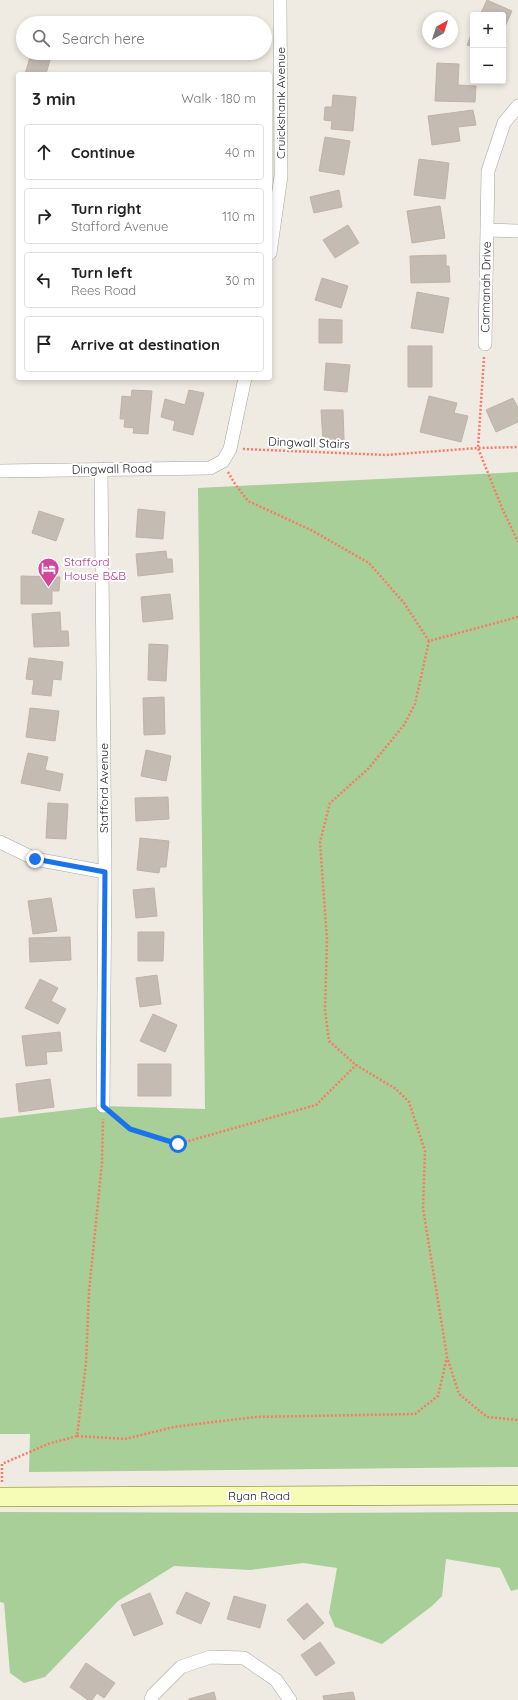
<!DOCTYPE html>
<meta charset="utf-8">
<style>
:root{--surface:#fff;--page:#f6f6f6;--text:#222;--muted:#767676;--line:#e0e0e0}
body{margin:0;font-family:Quicksand,sans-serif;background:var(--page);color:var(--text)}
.controls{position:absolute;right:12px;top:12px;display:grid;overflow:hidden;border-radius:4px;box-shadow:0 2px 6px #0003}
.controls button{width:36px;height:36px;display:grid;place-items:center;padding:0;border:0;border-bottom:1px solid var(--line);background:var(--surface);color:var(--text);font:20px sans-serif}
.compass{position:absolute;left:422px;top:12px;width:36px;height:36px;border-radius:50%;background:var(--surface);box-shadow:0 2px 6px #0003;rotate:39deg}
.stop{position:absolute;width:12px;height:12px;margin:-9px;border:3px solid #1a73e8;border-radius:50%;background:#fff}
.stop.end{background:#1a73e8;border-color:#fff;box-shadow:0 1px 4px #0008}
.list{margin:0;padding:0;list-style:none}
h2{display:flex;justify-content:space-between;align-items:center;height:52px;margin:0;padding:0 16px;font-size:17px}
h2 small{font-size:13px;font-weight:400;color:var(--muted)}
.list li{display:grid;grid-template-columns:26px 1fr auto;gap:12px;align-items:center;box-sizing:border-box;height:56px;margin:0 8px 8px;padding:0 8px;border:1px solid var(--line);border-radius:4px}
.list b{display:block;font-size:15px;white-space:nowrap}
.list p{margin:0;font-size:13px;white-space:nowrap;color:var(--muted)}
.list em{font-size:13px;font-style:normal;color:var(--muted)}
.icon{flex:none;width:22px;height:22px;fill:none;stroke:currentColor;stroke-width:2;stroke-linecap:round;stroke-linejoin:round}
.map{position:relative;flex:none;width:518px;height:1700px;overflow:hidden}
.search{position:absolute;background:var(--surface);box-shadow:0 2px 6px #0003;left:16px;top:16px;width:256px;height:44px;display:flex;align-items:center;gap:10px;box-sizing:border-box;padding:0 14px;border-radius:22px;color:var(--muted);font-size:15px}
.panel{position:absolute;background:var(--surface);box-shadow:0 2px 6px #0003;left:16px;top:72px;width:256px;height:308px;border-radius:4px}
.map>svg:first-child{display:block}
.forest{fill:#a7cf97}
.building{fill:#c4bbb3;stroke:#c1b2a5}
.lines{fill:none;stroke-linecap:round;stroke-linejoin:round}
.street-casing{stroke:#a5a5a5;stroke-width:14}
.secondary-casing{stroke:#687703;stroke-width:20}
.path{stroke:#fc7967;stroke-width:2.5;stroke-dasharray:2 2;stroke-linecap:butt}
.street{stroke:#fff;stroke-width:13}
.secondary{stroke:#f6fbb6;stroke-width:19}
.route{stroke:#1a73e8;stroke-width:5}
.labels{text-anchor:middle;stroke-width:4;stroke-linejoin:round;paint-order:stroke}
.street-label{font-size:12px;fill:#1e1e1e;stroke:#fff}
.hotel-label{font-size:12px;fill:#b23c85;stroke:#fff;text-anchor:start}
</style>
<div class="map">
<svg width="518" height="1700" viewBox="0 0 518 1700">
<rect width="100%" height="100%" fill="#efebe3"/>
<path class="forest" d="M518,472V1467L29,1472L30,1434H0V1118L103,1106L205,1109L198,488Z
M0,1512L304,1513L518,1512V1589L511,1591L500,1568L446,1559L442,1596L432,1606L382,1644L335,1627L329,1613L337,1568L303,1563L250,1570L174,1566L118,1601L45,1677L24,1683L10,1673L4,1603L0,1602Z"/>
<path class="building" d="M487,0L512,11L503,31V15H480Z
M184,18L209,22V23H183Z
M473,30V47L467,45Z
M144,53H167L145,58Z
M31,54L50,60L46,74H25Z
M437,63L459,64L458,85L476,86L475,102L435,101Z
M333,95L356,97L353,131L331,129L332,121L324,120L325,107H332Z
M473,110L476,125L458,127L460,141L432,145L428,116Z
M325,137L350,141L344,175L319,171Z
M419,159L449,163L445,199L414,195Z
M339,190L342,207L314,213L310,197Z
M440,206L445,238L412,243L407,211Z
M348,225L359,243L335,258L323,240Z
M446,255V266H449L450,282L411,283L410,256Z
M322,278L348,286L341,308L315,300Z
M417,292L449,298L443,333L411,328Z
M319,319L342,320V343H319Z
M408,346H432V387H408Z
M326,363L350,365L347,392L324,390Z
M132,390L152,391L148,434L133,433L134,428L124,427L125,419H120L122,396L131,397Z
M189,390L204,393L193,435L173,430L175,421L161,417L165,399L185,405Z
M429,396L457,403L454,413L468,416L461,442L420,432Z
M513,398L518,408V422L496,432L486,410Z
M321,410H343L344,440H323Z
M138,509L165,512L163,539L136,537Z
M39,511L64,519L56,541L32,533Z
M166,551L167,559H172L173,572L138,576L136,554Z
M21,576L60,577L59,591H52V604H21Z
M170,594L173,619L143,622L141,597Z
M60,612L61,631H68L69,646L34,647L32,614Z
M149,644L168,645L166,681L148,680Z
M29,658L63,662L61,680L53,679L51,696L32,694L34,680L26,679Z
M164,697L165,734L144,735L143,698Z
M30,708L59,711L55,741L26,737Z
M146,750L171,756L166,781L141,776Z
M28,753L48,757L45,770L63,774L60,791L21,783Z
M168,797L169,819L136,821L135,798Z
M48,803L68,804L66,839L46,838Z
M140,838L169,841L166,867H160L159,873L137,870Z
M154,888L157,916L136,918L133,890Z
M51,898L57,931L33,934L28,901Z
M138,932H164L163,961H138Z
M70,937L71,960L30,962L29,938Z
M157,975L161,1004L140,1007L136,978Z
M40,979L58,988L51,1001L66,1009L58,1024L25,1008Z
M153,1014L177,1025L165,1052L140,1041Z
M60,1032L62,1051L46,1052L47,1064L26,1066L22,1036Z
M138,1064H171V1096H138Z
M50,1079L54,1107L19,1112L16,1084Z
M186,1592L210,1603L201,1624L176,1613Z
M150,1593L163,1624L134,1636L121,1605Z
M234,1596L266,1605L260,1628L227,1619Z
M307,1603L324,1623L304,1640L287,1620Z
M320,1642L335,1663L316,1676L301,1655Z
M86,1663L115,1683L104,1698L97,1693L92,1700H88L70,1687Z
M214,1692L216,1700H189V1699Z
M353,1692L355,1700H324L323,1696Z"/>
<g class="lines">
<defs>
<path id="street" d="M488,230L518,231
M270,253L281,176L280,0
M485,344L488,171L504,123L518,106
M101,469L105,872L103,1106
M0,471L210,468L223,461L230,449L245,378
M0,842L35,859L105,872
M151,1700L153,1695L181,1667L210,1657L244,1658L276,1680L290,1700"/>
<path id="secondary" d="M0,1497L518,1495"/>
</defs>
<use href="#street" class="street-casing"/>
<use href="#secondary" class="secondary-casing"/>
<path class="path" d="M484,357L478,448L502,508L518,542
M243,449L386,455L478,448L518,447
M228,472L235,484L248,501L311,530L369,563L404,603L429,641
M518,617L429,641L415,704L404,725L368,769L330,803L320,842L327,940L325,1010L329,1041L356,1065L396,1089L409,1102L425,1151L423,1208L447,1357L459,1394L487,1417L518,1420
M113,1114L130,1129L178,1144L316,1105L356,1065
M77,1436L125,1439L174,1427L254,1417L415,1414L438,1396L447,1357
M2,1482V1464L48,1444L77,1436L86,1363L89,1291L102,1163L103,1119"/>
<use href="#street" class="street"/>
<use href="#secondary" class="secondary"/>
</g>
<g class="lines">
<path class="route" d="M35,859L105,872L103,1106L130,1129L178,1144"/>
</g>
<defs>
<symbol id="hotel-pin" viewBox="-11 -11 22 30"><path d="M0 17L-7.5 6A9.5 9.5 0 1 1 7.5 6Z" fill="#d1479c" stroke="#fff"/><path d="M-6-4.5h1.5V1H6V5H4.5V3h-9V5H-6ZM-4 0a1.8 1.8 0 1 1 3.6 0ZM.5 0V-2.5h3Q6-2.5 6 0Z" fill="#fff"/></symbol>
</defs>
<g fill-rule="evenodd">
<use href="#hotel-pin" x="36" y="556" width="25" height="34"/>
</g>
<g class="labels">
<g class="street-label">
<text transform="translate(281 103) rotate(-90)" y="4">Cruickshank Avenue</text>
<text transform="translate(486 287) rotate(-89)" y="4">Carmanah Drive</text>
<text transform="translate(309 443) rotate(2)" y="4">Dingwall Stairs</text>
<text transform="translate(112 469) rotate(-1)" y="4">Dingwall Road</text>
<text transform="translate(104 788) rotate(-90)" y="4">Stafford Avenue</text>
<text x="259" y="1500">Ryan Road</text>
</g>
<g class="hotel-label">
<text x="64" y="566">Stafford<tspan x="64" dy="14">House B&amp;B</tspan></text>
</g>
</g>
</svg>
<div class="controls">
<button>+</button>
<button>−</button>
</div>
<svg class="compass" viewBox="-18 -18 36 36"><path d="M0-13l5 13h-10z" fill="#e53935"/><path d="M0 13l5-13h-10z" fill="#767676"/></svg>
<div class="stop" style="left:178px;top:1144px"></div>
<div class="stop end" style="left:35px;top:859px"></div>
<div class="search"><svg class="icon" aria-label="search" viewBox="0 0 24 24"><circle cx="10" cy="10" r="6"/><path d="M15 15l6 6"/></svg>Search here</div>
<section class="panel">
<h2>3 min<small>Walk · 180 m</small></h2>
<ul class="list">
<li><svg class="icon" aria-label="ahead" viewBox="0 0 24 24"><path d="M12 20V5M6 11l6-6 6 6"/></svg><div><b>Continue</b></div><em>40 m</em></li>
<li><svg class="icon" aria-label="right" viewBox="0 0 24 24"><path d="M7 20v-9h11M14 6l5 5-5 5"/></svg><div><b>Turn right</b><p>Stafford Avenue</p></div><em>110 m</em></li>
<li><svg class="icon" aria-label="left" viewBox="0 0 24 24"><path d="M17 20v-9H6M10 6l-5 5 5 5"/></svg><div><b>Turn left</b><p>Rees Road</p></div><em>30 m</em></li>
<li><svg class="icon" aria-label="arrive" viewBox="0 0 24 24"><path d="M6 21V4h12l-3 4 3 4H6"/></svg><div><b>Arrive at destination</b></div></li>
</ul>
</section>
</div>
